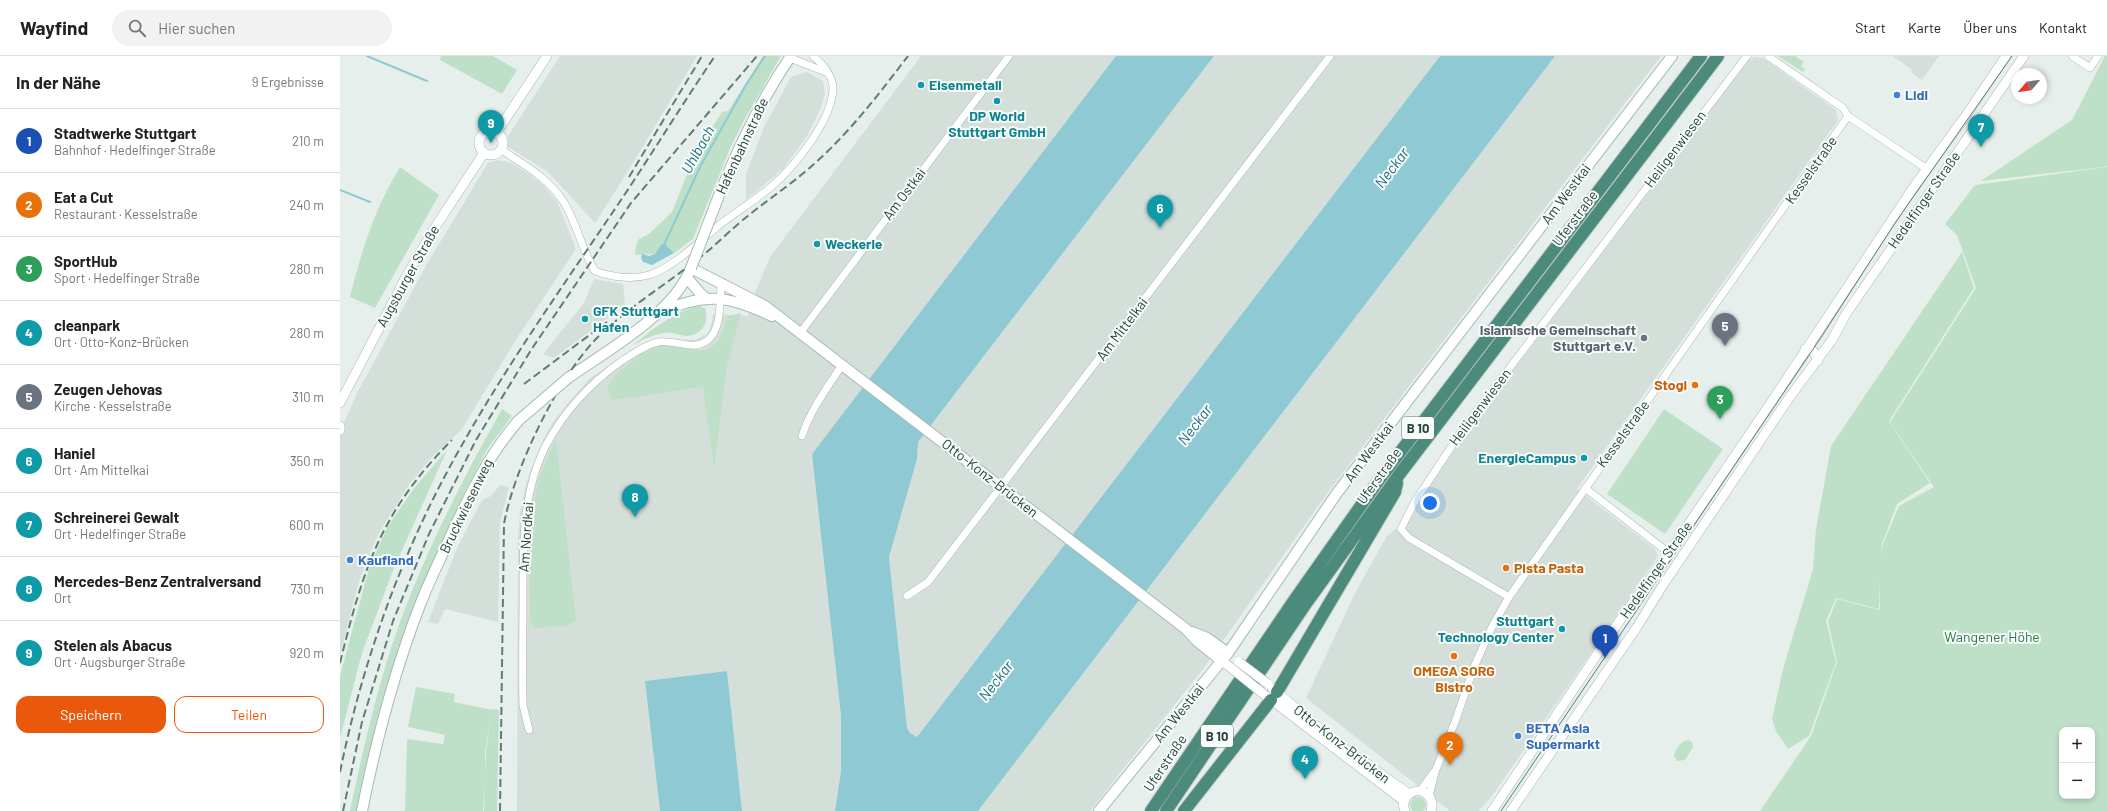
<!DOCTYPE html>
<html lang="de">
<meta charset="utf-8">
<style>
:root{--surface:#fff;--page:#f2f2f2;--text:#222;--muted:#767676;--line:#e0e0e0;--accent:#ea580c}
body{margin:0;font-family:Barlow,sans-serif;background:var(--page);color:var(--text)}
.controls{position:absolute;right:12px;bottom:12px;display:grid;overflow:hidden;border-radius:8px;box-shadow:0 2px 6px #0003}
.controls button{width:36px;height:36px;display:grid;place-items:center;padding:0;border:0;border-bottom:1px solid var(--line);background:var(--surface);color:var(--text);font:20px sans-serif}
.compass{position:absolute;left:1671px;top:12px;width:36px;height:36px;border-radius:50%;background:var(--surface);box-shadow:0 2px 6px #0003;rotate:241deg}
.you{position:absolute;left:1090px;top:447px;width:14px;height:14px;margin:-10px;border:3px solid #fff;border-radius:50%;background:#1a73e8;box-shadow:0 0 0 6px #1a73e833}
.badge{display:grid;place-items:center;width:26px;height:26px;border-radius:50%;background:var(--accent);color:#fff;font-size:13px;font-weight:700}
.pin{position:absolute;translate:-50% -33px;filter:drop-shadow(0 1px 2px #0008)}
.pin::after{content:'';position:absolute;top:21px;width:14px;height:12px;background:inherit;clip-path:polygon(0 0,100% 0,50% 100%)}
.list{margin:0;padding:0;list-style:none}
h2{display:flex;justify-content:space-between;align-items:center;height:52px;margin:0;padding:0 16px;font-size:17px}
h2 small{font-size:13px;font-weight:400;color:var(--muted)}
.list li{display:grid;grid-template-columns:26px 1fr auto;gap:12px;align-items:center;box-sizing:border-box;height:64px;padding:0 16px;border-top:1px solid var(--line)}
.list b{display:block;font-size:15px;white-space:nowrap}
.list p{margin:0;font-size:13px;white-space:nowrap;color:var(--muted)}
.list em{font-size:13px;font-style:normal;color:var(--muted)}
.actions{display:flex;gap:8px;padding:12px 16px}
.actions a{flex:1;padding:9px 0;border:1px solid var(--accent);border-radius:12px;text-align:center;font-size:14px;color:var(--accent)}
.actions .main{background:var(--accent);color:#fff}
.icon{flex:none;width:22px;height:22px;fill:none;stroke:currentColor;stroke-width:2;stroke-linecap:round;stroke-linejoin:round}
.map{position:relative;flex:none;width:1767px;height:755px;overflow:hidden}
header{display:flex;align-items:center;gap:24px;box-sizing:border-box;height:56px;padding:0 20px;background:var(--surface);border-bottom:1px solid var(--line)}
header strong{font-size:19px}
nav{display:flex;gap:22px;margin-inline-start:auto;font-size:14px}
.search{width:280px;height:36px;background:var(--page);display:flex;align-items:center;gap:10px;box-sizing:border-box;padding:0 14px;border-radius:22px;color:var(--muted);font-size:15px}
main{display:flex}
aside{flex:1;background:var(--surface)}
.map>svg:first-child{display:block}
.built{fill:#d4dfda}
.green{fill:#bfe0c8;fill-rule:evenodd}
.water{fill:#8ec9d4}
.lines{fill:none;stroke-linecap:round;stroke-linejoin:round}
.stream{stroke:#8ec9d4;stroke-width:2}
.minor-casing{stroke:#a8b8b2;stroke-width:8}
.tertiary-casing{stroke:#a8b8b2;stroke-width:10}
.secondary-casing{stroke:#a4bbb3;stroke-width:12}
.trunk-casing{stroke:#c2cac8;stroke-width:14}
.minor{stroke:#fff;stroke-width:7}
.tertiary{stroke:#fff;stroke-width:9}
.secondary{stroke:#fff;stroke-width:10}
.trunk{stroke:#4c8a7c;stroke-width:12}
.tram{stroke:#5f7d75;stroke-width:1}
.rail{stroke:#5f7d75;stroke-width:2;stroke-dasharray:8 4;stroke-linecap:butt}
.tertiary-bridge-casing{stroke:#a8b8b2;stroke-width:10;stroke-linecap:butt}
.secondary-bridge-casing{stroke:#a4bbb3;stroke-width:12;stroke-linecap:butt}
.tertiary-bridge{stroke:#fff;stroke-width:9}
.secondary-bridge{stroke:#fff;stroke-width:10}
.culture-dot{fill:#0f9aa8;stroke:#f7fbf9;stroke-width:1.5}
.shop-dot{fill:#3f7fe0;stroke:#f7fbf9;stroke-width:1.5}
.worship-dot{fill:#6b7280;stroke:#f7fbf9;stroke-width:1.5}
.food-dot{fill:#e8710a;stroke:#f7fbf9;stroke-width:1.5}
.labels{text-anchor:middle;stroke-width:4;stroke-linejoin:round;paint-order:stroke}
.shield{fill:#f7fbf9;stroke:#637a73;stroke-width:1}
.shield-label{font-size:13px;font-weight:bold;fill:#24423a}
.culture-label{font-size:14px;font-weight:bold;fill:#0d838f;stroke:#f7fbf9;text-anchor:start}
.shop-label{font-size:14px;font-weight:bold;fill:#366cbe;stroke:#f7fbf9;text-anchor:start}
.street-label{font-size:14px;fill:#24423a;stroke:#f7fbf9}
.worship-label{font-size:14px;font-weight:bold;fill:#5b616d;stroke:#f7fbf9;text-anchor:end}
.food-label{font-size:14px;font-weight:bold;fill:#c56008;stroke:#f7fbf9;text-anchor:end}
.park-label{font-size:14px;fill:#2d7a4b;stroke:#f7fbf9}
.water-label{font-size:15px;font-style:italic;fill:#1c6f80;stroke:#f7fbf9}
</style>
<header>
<strong>Wayfind</strong>
<div class="search"><svg class="icon" aria-label="search" viewBox="0 0 24 24"><circle cx="10" cy="10" r="6"/><path d="M15 15l6 6"/></svg>Hier suchen</div>
<nav><a>Start</a><a>Karte</a><a>Über uns</a><a>Kontakt</a></nav>
</header>
<main>
<aside>
<h2>In der Nähe<small>9 Ergebnisse</small></h2>
<ul class="list">
<li><span class="badge" style="background:#1a4fb4">1</span><div><b>Stadtwerke Stuttgart</b><p>Bahnhof · Hedelfinger Straße</p></div><em>210 m</em></li>
<li><span class="badge" style="background:#e8710a">2</span><div><b>Eat a Cut</b><p>Restaurant · Kesselstraße</p></div><em>240 m</em></li>
<li><span class="badge" style="background:#2e9e5b">3</span><div><b>SportHub</b><p>Sport · Hedelfinger Straße</p></div><em>280 m</em></li>
<li><span class="badge" style="background:#0f9aa8">4</span><div><b>cleanpark</b><p>Ort · Otto-Konz-Brücken</p></div><em>280 m</em></li>
<li><span class="badge" style="background:#6b7280">5</span><div><b>Zeugen Jehovas</b><p>Kirche · Kesselstraße</p></div><em>310 m</em></li>
<li><span class="badge" style="background:#0f9aa8">6</span><div><b>Haniel</b><p>Ort · Am Mittelkai</p></div><em>350 m</em></li>
<li><span class="badge" style="background:#0f9aa8">7</span><div><b>Schreinerei Gewalt</b><p>Ort · Hedelfinger Straße</p></div><em>600 m</em></li>
<li><span class="badge" style="background:#0f9aa8">8</span><div><b>Mercedes-Benz Zentralversand</b><p>Ort</p></div><em>730 m</em></li>
<li><span class="badge" style="background:#0f9aa8">9</span><div><b>Stelen als Abacus</b><p>Ort · Augsburger Straße</p></div><em>920 m</em></li>
</ul>
<div class="actions"><a class="main">Speichern</a><a>Teilen</a></div>
</aside>
<div class="map">
<svg width="1767" height="755" viewBox="0 0 1767 755">
<rect width="100%" height="100%" fill="#e6efeb"/>
<path class="built" d="M220,0H357L287,117L255,167L208,116L167,90L168,80Z
M581,0H776L472,398L501,660V715L495,755H402L387,615L305,625L320,755H177L178,484L180,457L185,432L191,413L203,384L213,366L228,347L251,321L307,287L320,283L355,284L368,277L372,266L373,258L408,260L416,234L430,201Z
M874,0H1100L577,681L570,677L567,672L549,501L577,403L578,386Z
M1215,0H1321L986,439L863,613L750,755H638Z
M1553,0H1599L1582,24L1571,16L1572,14Z
M1415,1L1423,2L1496,54L1498,64L1237,433L1315,493L1318,499L1316,503L1152,740L1139,755H1110L966,642L1016,535L1047,480L1069,462L1126,376L1409,4Z
M467,16L483,25L485,38L481,52L467,80L444,112L406,144V118L424,71L451,21Z
M158,104L172,107L199,125L217,145L236,193L177,282L122,373L91,402L68,430L40,475L27,503L18,529L0,599V376L17,337L87,208L148,107Z
M254,223L283,228L285,249L214,302L203,298L244,247Z
M160,429L169,431L160,467L158,566L105,553L98,568L88,566L117,492L142,444L151,440Z"/>
<path class="green" d="M101,0H153L177,14L162,38L100,4Z
M423,0H441L406,61L391,90L353,183L334,197L328,191L321,189L316,198L295,199L296,190L299,183L309,178L332,156L356,96L382,56L388,55Z
M1438,0H1455L1464,6L1461,11L1465,13L1463,16Z
M1765,0H1767V109L1765,111L1641,125L1732,64Z
M60,111L99,139L35,252L10,241C22,193 34,154 60,111Z
M1767,111V755H1420L1471,680L1497,606L1488,566L1497,543L1540,554V521L1539,553L1496,542L1486,565L1496,606L1469,680L1448,693L1436,675L1432,663L1443,613L1473,513L1476,473L1491,390L1622,196L1634,232L1549,365L1590,427L1557,448L1542,488L1541,497L1543,488L1559,450L1594,431L1550,366L1636,232L1617,179L1605,168L1635,129ZM1722,674H1752V740H1722Z
M359,250L365,252C370,266 362,279 347,280C340,280 332,276 325,277C312,279 302,284 291,290C312,275 333,255 359,250Z
M401,257L387,310L374,413L363,331L273,344L267,333L275,319L301,298L320,289L365,295L378,286L388,260Z
M162,353L172,360L148,392L126,433L67,567L44,639L18,755H10C27,674 46,592 80,516C104,460 132,406 162,353Z
M1324,353L1383,393L1325,478L1267,438Z
M216,383L236,564L227,570L195,572L190,565L189,485L198,424Z
M107,394L54,512L22,597L0,682V620L29,512L48,470L75,431Z
M76,631L115,638L114,646L152,654L145,696V719L146,696L152,653L159,654L157,755H144L145,724L143,755H65L67,683L103,688L105,679L68,671Z
M1348,684L1352,686L1353,691L1345,704L1337,705L1334,700C1335,693 1341,685 1348,684Z
M1070 749a8 8 0 1 1 16 0a8 8 0 1 1-16 0Z"/>
<path class="water" d="M776,0H874L578,386L577,403L549,501L567,672L570,677L577,681L1100,0H1215L638,755H495L501,715V660L472,398Z
M324,187L334,197L312,209L303,206L301,202L302,198L309,200L315,198L321,189Z
M387,615L402,755H320L305,625Z"/>
<g class="lines">
<path class="stream" d="M27,0L87,25
M0,134L30,146
M324,189L360,111L406,29L425,0"/>
<defs>
<path id="minor" d="M1428,0L1503,52L1508,60L1587,113
M1732,0L1750,12L1758,0
M450,2L488,17
M162,94C184,109 207,121 223,145C237,166 241,193 255,215C271,221 292,224 309,219C332,212 359,186 378,170C395,157 414,145 431,131C455,110 492,65 493,32C493,20 482,7 473,0
M460,277L669,0
M462,380C471,353 487,332 502,309
M1245,432L1329,497
M567,540L588,526L990,0
M1169,541L1069,482L1061,473L1074,447L1123,373L1407,0
M189,674L183,649C182,612 183,576 183,539C183,489 182,438 205,391C224,355 250,327 283,304C294,297 305,289 318,286C335,283 353,296 368,284C382,272 380,243 381,226
M1080,735L1094,716
M1089,740L1095,716L1115,666L1134,611L1152,571L1169,541L1508,60"/>
<path id="tertiary" d="M139 87a12 12 0 1 1 24 0a12 12 0 1 1-24 0Z
M157,76L207,0
M1465,293L1469,292L1474,296L1478,305
M0,347L67,219L94,173L144,97
M0,370V374
M882,605L895,615
M932,632L985,677
M921,636L1064,745
M1006,693L1069,738
M1065,755L1063,749L1066,741C1078,728 1096,738 1091,755
M1152,755L1278,567L1329,497L1434,342L1573,132L1627,58L1666,0
M1171,755L1297,571L1323,529L1449,342L1492,284L1506,258L1684,0"/>
<path id="secondary" d="M378,142C398,92 420,45 451,0
M347,222L360,237L366,242
M323,255C367,236 389,240 432,260
M228,322C268,294 333,258 351,212L425,250L846,573L857,585L882,605
M852,576L867,582L888,597
M22,755C36,685 54,616 80,549C88,528 98,508 107,488C128,442 145,404 178,365
M759,755L888,597L997,437L1332,0"/>
<path id="trunk" d="M937,636L1055,436L1057,427
M811,755L955,543L1039,424L1361,0
M826,755L965,549L1058,420L1378,0
M844,755L931,644"/>
</defs>
<use href="#minor" class="minor-casing"/>
<use href="#tertiary" class="tertiary-casing"/>
<use href="#secondary" class="secondary-casing"/>
<use href="#trunk" class="trunk-casing"/>
<use href="#minor" class="minor"/>
<use href="#tertiary" class="tertiary"/>
<use href="#secondary" class="secondary"/>
<use href="#trunk" class="trunk"/>
<path class="tram" d="M1161,755L1482,280L1555,167L1672,0"/>
<path class="rail" d="M289,121L362,0
M184,328L267,266
M0,607C23,513 41,455 112,384
M0,716C22,608 60,501 113,405C163,314 223,230 281,144C313,96 343,47 375,0
M3,755L22,666L53,565L89,478L136,384L191,294L291,147L417,0
M160,755L164,468C174,413 216,326 254,285C283,255 321,232 354,206C372,193 387,177 404,163C427,144 452,128 474,108C510,76 539,38 568,0"/>
<defs>
<path id="tertiary-bridge" d="M899,606L928,628
M895,615L921,636"/>
<path id="secondary-bridge" d="M351,212L378,142
M178,365L228,322"/>
</defs>
<use href="#tertiary-bridge" class="tertiary-bridge-casing"/>
<use href="#secondary-bridge" class="secondary-bridge-casing"/>
<use href="#tertiary-bridge" class="tertiary-bridge"/>
<use href="#secondary-bridge" class="secondary-bridge"/>
</g>
<g class="culture-dot">
<circle cx="581" cy="29" r="4"/>
<circle cx="657" cy="45" r="4"/>
<circle cx="477" cy="188" r="4"/>
<circle cx="245" cy="263" r="4"/>
<circle cx="1244" cy="402" r="4"/>
<circle cx="1222" cy="573" r="4"/>
</g>
<g class="shop-dot">
<circle cx="1557" cy="39" r="4"/>
<circle cx="10" cy="504" r="4"/>
<circle cx="1178" cy="680" r="4"/>
</g>
<circle class="worship-dot" cx="1304" cy="282" r="4"/>
<g class="food-dot">
<circle cx="1355" cy="329" r="4"/>
<circle cx="1166" cy="512" r="4"/>
<circle cx="1114" cy="600" r="4"/>
</g>
<g class="labels">
<g class="shield">
<rect x="1062" y="361" width="32" height="22" rx="3"/>
<rect x="861" y="669" width="32" height="22" rx="3"/>
</g>
<g class="shield-label">
<text x="1078" y="377">B 10</text>
<text x="877" y="685">B 10</text>
</g>
<g class="culture-label">
<text x="589" y="34">Eisenmetall</text>
<text x="657" y="65" text-anchor="middle">DP World<tspan x="657" dy="16">Stuttgart GmbH</tspan></text>
<text x="485" y="193">Weckerle</text>
<text x="253" y="260">GFK Stuttgart<tspan x="253" dy="16">Hafen</tspan></text>
<text x="1236" y="407" text-anchor="end">EnergieCampus</text>
<text x="1214" y="570" text-anchor="end">Stuttgart<tspan x="1214" dy="16">Technology Center</tspan></text>
</g>
<g class="shop-label">
<text x="1565" y="44">Lidl</text>
<text x="18" y="509">Kaufland</text>
<text x="1186" y="677">BETA Asia<tspan x="1186" dy="16">Supermarkt</tspan></text>
</g>
<g class="street-label">
<text transform="translate(402 90) rotate(-65)" y="5">Hafenbahnstraße</text>
<text transform="translate(1335 93) rotate(-53)" y="5">Heiligenwiesen</text>
<text transform="translate(1471 114) rotate(-55)" y="5">Kesselstraße</text>
<text transform="translate(564 138) rotate(-53)" y="5">Am Ostkai</text>
<text transform="translate(1226 138) rotate(-53)" y="5">Am Westkai</text>
<text transform="translate(1584 144) rotate(-55)" y="5">Hedelfinger Straße</text>
<text transform="translate(1235 162) rotate(-53)" y="5">Uferstraße</text>
<text transform="translate(68 220) rotate(-61)" y="5">Augsburger Straße</text>
<text transform="translate(782 273) rotate(-53)" y="5">Am Mittelkai</text>
<text transform="translate(1140 351) rotate(-53)" y="5">Heiligenwiesen</text>
<text transform="translate(1283 378) rotate(-54)" y="5">Kesselstraße</text>
<text transform="translate(1029 396) rotate(-53)" y="5">Am Westkai</text>
<text transform="translate(1039 420) rotate(-54)" y="5">Uferstraße</text>
<text transform="translate(650 422) rotate(38)" y="5">Otto-Konz-Brücken</text>
<text transform="translate(126 450) rotate(-64)" y="5">Bruckwiesenweg</text>
<text transform="translate(186 481) rotate(-86)" y="5">Am Nordkai</text>
<text transform="translate(1316 514) rotate(-55)" y="5">Hedelfinger Straße</text>
<text transform="translate(839 657) rotate(-51)" y="5">Am Westkai</text>
<text transform="translate(1002 688) rotate(38)" y="5">Otto-Konz-Brücken</text>
<text transform="translate(825 707) rotate(-56)" y="5">Uferstraße</text>
</g>
<g class="worship-label">
<text x="1296" y="279">Islamische Gemeinschaft<tspan x="1296" dy="16">Stuttgart e.V.</tspan></text>
</g>
<g class="food-label">
<text x="1347" y="334">Stogi</text>
<text x="1174" y="517" text-anchor="start">Pista Pasta</text>
<text x="1114" y="620" text-anchor="middle">OMEGA SORG<tspan x="1114" dy="16">Bistro</tspan></text>
</g>
<g class="park-label">
<text x="1652" y="586">Wangener Höhe</text>
</g>
<g class="water-label">
<text transform="translate(358 94) rotate(-61)" y="5">Uhlbach</text>
<text transform="translate(1052 112) rotate(-53)" y="5">Neckar</text>
<text transform="translate(855 369) rotate(-53)" y="5">Neckar</text>
<text transform="translate(656 625) rotate(-52)" y="5">Neckar</text>
</g>
</g>
</svg>
<div class="controls">
<button>+</button>
<button>−</button>
</div>
<svg class="compass" viewBox="-18 -18 36 36"><path d="M0-13l5 13h-10z" fill="#e53935"/><path d="M0 13l5-13h-10z" fill="#767676"/></svg>
<div class="you"></div>
<div class="pin badge" style="left:1265px;top:602px;background:#1a4fb4">1</div>
<div class="pin badge" style="left:1110px;top:709px;background:#e8710a">2</div>
<div class="pin badge" style="left:1380px;top:363px;background:#2e9e5b">3</div>
<div class="pin badge" style="left:965px;top:723px;background:#0f9aa8">4</div>
<div class="pin badge" style="left:1385px;top:290px;background:#6b7280">5</div>
<div class="pin badge" style="left:820px;top:172px;background:#0f9aa8">6</div>
<div class="pin badge" style="left:1641px;top:91px;background:#0f9aa8">7</div>
<div class="pin badge" style="left:295px;top:461px;background:#0f9aa8">8</div>
<div class="pin badge" style="left:151px;top:87px;background:#0f9aa8">9</div>
</div>
</main>
